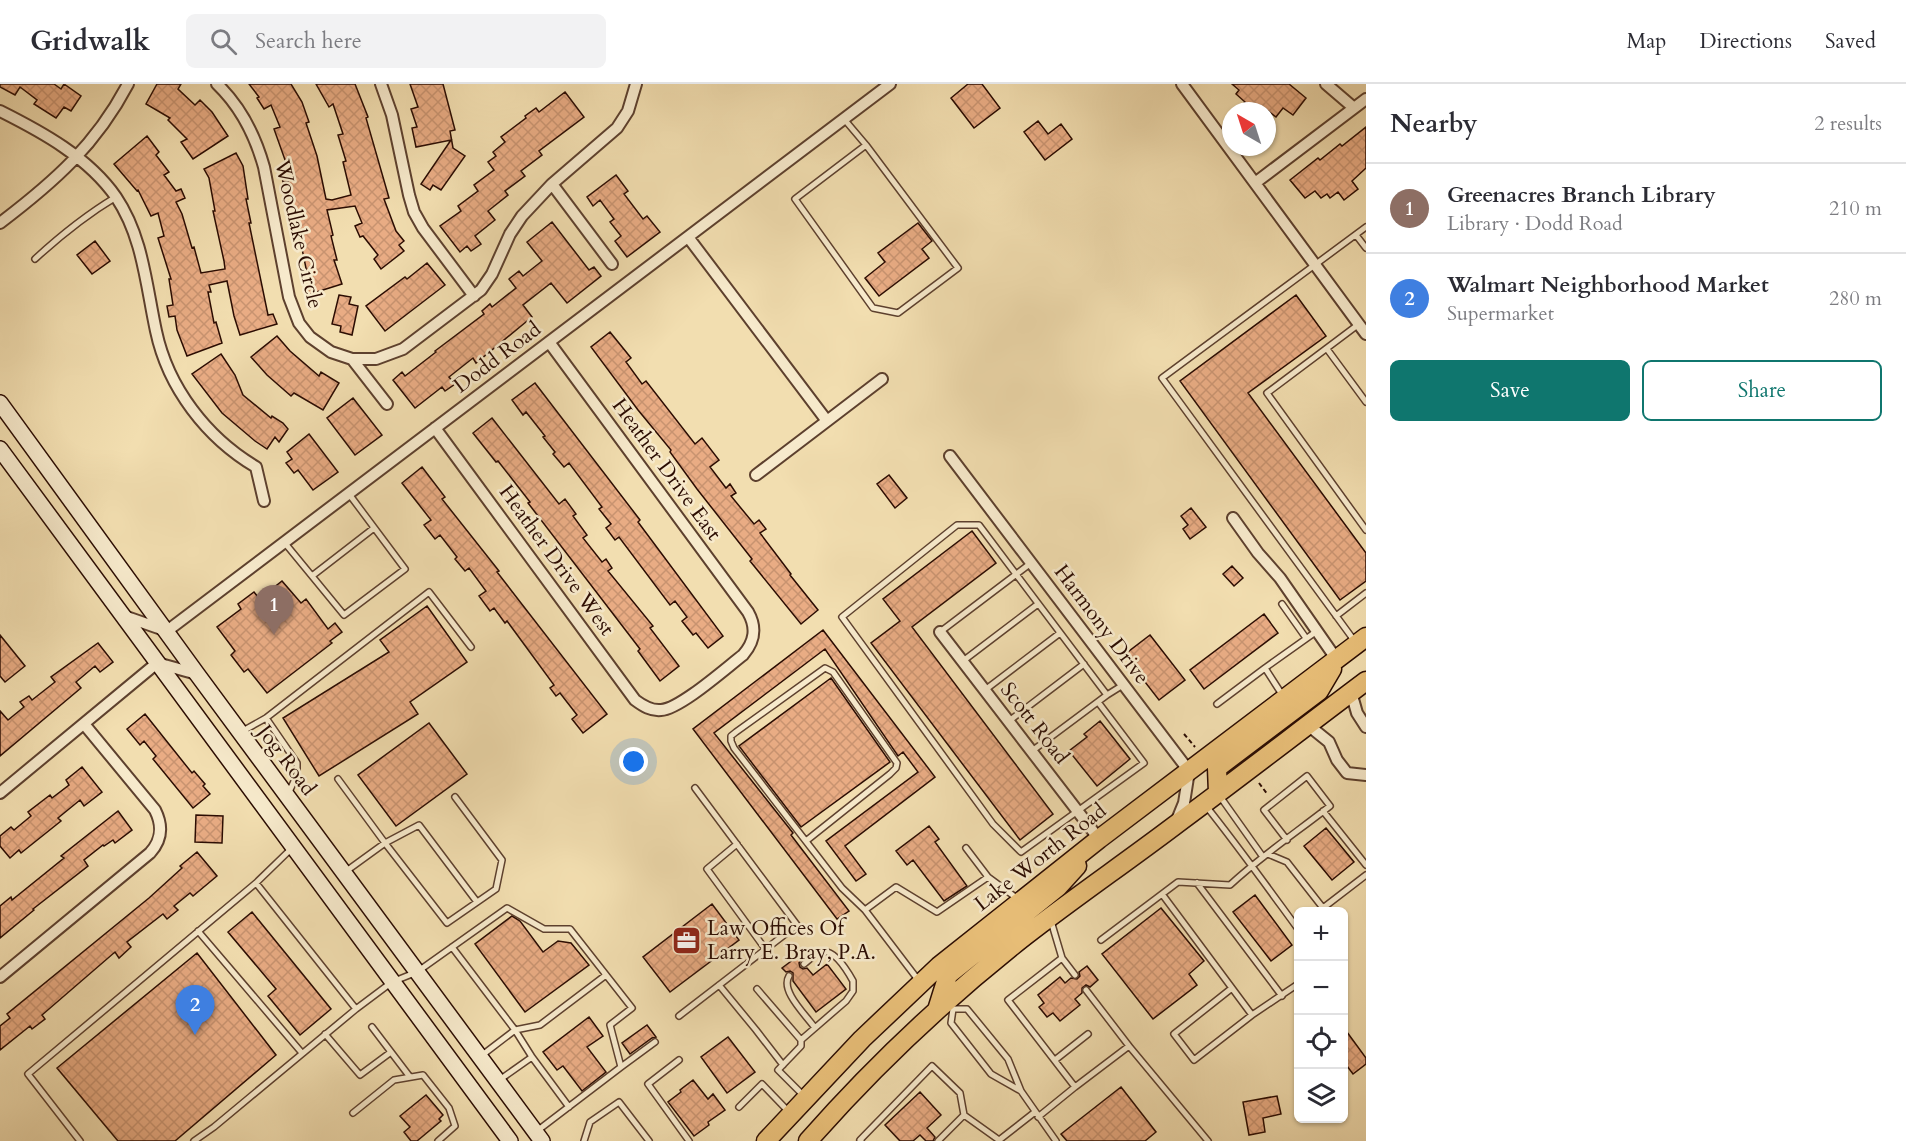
<!DOCTYPE html>
<meta charset="utf-8">
<style>
:root{--surface:#fff;--page:#f2f2f3;--text:#2b2b33;--muted:#7c7c81;--line:#e1e1e2;--accent:#0f766e}
body{margin:0;font-family:Cardo,serif;background:var(--page);color:var(--text)}
.controls{position:absolute;right:18px;bottom:18px;display:grid;overflow:hidden;border-radius:9px;box-shadow:0 2px 4px #0004}
.controls button{width:54px;height:54px;display:grid;place-items:center;padding:0;border:0;border-bottom:2px solid var(--line);background:var(--surface);color:var(--text);font:30px sans-serif}
.compass{position:absolute;left:1222px;top:18px;width:54px;height:54px;border-radius:50%;background:var(--surface);box-shadow:0 2px 4px #0004;rotate:321deg}
.you{position:absolute;left:634px;top:678px;width:21px;height:21px;margin:-15px;border:4px solid #fff;border-radius:50%;background:#1a73e8;box-shadow:0 0 0 9px #1a73e833}
.badge{display:grid;place-items:center;width:39px;height:39px;border-radius:50%;background:var(--accent);color:#fff;font-size:20px;font-weight:700}
.pin{position:absolute;translate:-50% -50px;filter:drop-shadow(0 2px 3px #0008)}
.pin::after{content:'';position:absolute;top:32px;width:21px;height:18px;background:inherit;clip-path:polygon(0 0,100% 0,50% 100%)}
.list{margin:0;padding:0;list-style:none}
h2{display:flex;justify-content:space-between;align-items:center;height:78px;margin:0;padding:0 24px;font-size:26px}
h2 small{font-size:20px;font-weight:400;color:var(--muted)}
.list li{display:grid;grid-template-columns:39px 1fr auto;gap:18px;align-items:center;box-sizing:border-box;height:90px;padding:0 24px;border-top:2px solid var(--line)}
.list b{display:block;font-size:22px;white-space:nowrap}
.list p{margin:0;font-size:20px;white-space:nowrap;color:var(--muted)}
.list em{font-size:20px;font-style:normal;color:var(--muted)}
.actions{display:flex;gap:12px;padding:18px 24px}
.actions a{flex:1;padding:14px 0;border:2px solid var(--accent);border-radius:9px;text-align:center;font-size:21px;color:var(--accent)}
.actions .main{background:var(--accent);color:#fff}
.icon{flex:none;width:33px;height:33px;fill:none;stroke:currentColor;stroke-width:2;stroke-linecap:round;stroke-linejoin:round}
.map{position:relative;flex:none;width:1366px;height:1057px;overflow:hidden}
header{display:flex;align-items:center;gap:36px;box-sizing:border-box;height:84px;padding:0 30px;background:var(--surface);border-bottom:2px solid var(--line)}
header strong{font-size:28px}
nav{display:flex;gap:33px;margin-inline-start:auto;font-size:21px}
.search{width:420px;height:54px;background:var(--page);display:flex;align-items:center;gap:15px;box-sizing:border-box;padding:0 21px;border-radius:9px;color:var(--muted);font-size:22px}
main{display:flex}
aside{flex:1;background:var(--surface)}
.map>svg:first-child{display:block}
.building{fill:url(#building-cross-hatch);stroke:#2b0c02;stroke-width:1.5}
.lines{fill:none;stroke-linecap:round;stroke-linejoin:round}
.service-casing{stroke:#5d402e;stroke-width:8}
.minor-casing{stroke:#5d402e;stroke-width:14}
.secondary-casing{stroke:#2b0c02;stroke-width:18}
.primary-casing{stroke:#2b0c02;stroke-width:21}
.path{stroke:#2b0c02;stroke-width:2;stroke-dasharray:4.5 3;stroke-linecap:butt}
.service{stroke:#f7eacc;stroke-width:5}
.minor{stroke:#f7eacc;stroke-width:10}
.secondary{stroke:#f7eacc;stroke-width:15}
.primary{stroke:#e9bf78;stroke-width:18}
.labels{text-anchor:middle;stroke-width:5;stroke-linejoin:round;paint-order:stroke}
.street-label{font-size:21px;fill:#2b0c02;stroke:#f7eacc}
.poi-label{font-size:21px;fill:#2b0c02;stroke:#f7eacc;text-anchor:start}
</style>
<header>
<strong>Gridwalk</strong>
<div class="search"><svg class="icon" aria-label="search" viewBox="0 0 24 24"><circle cx="10" cy="10" r="6"/><path d="M15 15l6 6"/></svg>Search here</div>
<nav><a>Map</a><a>Directions</a><a>Saved</a></nav>
</header>
<main>
<div class="map">
<svg width="1366" height="1057" viewBox="0 0 1366 1057">
<defs>
<pattern id="building-cross-hatch" width="8" height="8" patternUnits="userSpaceOnUse" patternTransform="scale(1.5)"><rect width="8" height="8" fill="#e9ac84"/><path d="M0 0l8 8M0 8l8-8" fill="none" stroke="#c89370"/></pattern>
</defs>
<rect width="100%" height="100%" fill="#f2deb0"/>
<filter id="stains"><feTurbulence type="fractalNoise" baseFrequency=".00333" numOctaves="4"/><feColorMatrix values="0 0 0 0 .2 0 0 0 0 .09 0 0 0 0 .02 0 0 0 .5 -.17"/></filter>
<radialGradient id="worn" r=".72"><stop offset=".6" stop-color="#630" stop-opacity="0"/><stop offset="1" stop-color="#630" stop-opacity=".3"/></radialGradient>
<path class="building" d="M0,0H54L61,5L64,0L81,12L71,27L64,23L56,34L34,20L37,16L20,3L15,11L0,3Z
M157,0H181L178,5L195,21L200,16L212,28L228,52L193,75L181,58L187,55L168,36L170,34L146,20Z
M249,0H291L302,18L309,38L306,39L317,72L326,115L332,116L351,111L343,78L346,77L338,51L343,50L333,20L329,23L316,0H355L368,33L366,34L389,114L384,115L396,147L404,157L399,161L404,167L381,185L374,175L378,171L363,152L360,153L355,142L362,139L355,122L327,126L333,151L331,152L337,176H334L342,200L307,211L301,191L307,189L288,97L283,98L281,88L289,87L274,45L280,43L271,21L264,25L257,14L259,13Z
M410,0H443L455,46L450,47L453,64L465,72L441,106L433,101L430,106L421,100L451,56L416,63L412,44L417,43L411,25L418,23Z
M968,0H982L1000,24L974,44L951,14Z
M1232,0H1289L1306,14L1293,31L1283,24L1276,33L1268,27H1237L1245,18L1236,10L1239,6Z
M565,8L584,33L539,67L542,71L521,87L525,92L505,107L508,111L488,127L495,136L475,152L481,160L471,167L467,162L460,168L440,142L461,127L458,122L478,107L474,101L494,86L488,78L496,72L493,68L505,58L501,53L526,34L525,32L536,24L539,28Z
M1038,37L1048,50L1061,40L1072,55L1045,76L1024,48Z
M1366,43V84L1352,97L1358,105L1344,116L1338,108L1330,114L1327,110L1321,114L1315,107L1305,114L1290,96L1318,74L1320,76L1340,60L1342,62Z
M147,52L159,68L156,71L169,88L164,91L176,107L181,105L185,114L176,118L182,130L192,164L194,163L201,189L225,185L224,177L213,127H215L209,94L204,85L236,69L243,82L248,115H246L251,139H249L268,231L273,230L277,240L240,251L234,232L227,197L209,201L211,208H208L214,239L216,238L222,259L187,272L177,246L175,232L169,233L167,222L173,221L169,195H171L158,154L164,152L158,129L151,132L138,106L137,107L114,80Z
M616,91L628,107L624,110L643,135L647,132L660,148L627,173L615,157L621,152L610,138L614,135L600,116L593,122L587,113Z
M552,138L589,186L594,183L601,192L567,219L551,199L523,221L532,233L476,279L473,274L449,293L455,300L445,307L442,303L415,324L393,296L402,288L405,292L436,268L435,267L484,230L482,227L490,220L492,223L516,204L509,195L519,187L523,192L542,177L527,158Z
M918,139L932,157L922,165L929,174L879,212L865,194L885,178L878,169Z
M95,157L110,177L92,190L77,171Z
M427,179L445,201L385,247L366,222L405,193L407,195Z
M339,211L351,213L349,220L358,222L352,251L340,248L341,242L332,240Z
M1296,211L1326,252L1248,309L1366,469V497L1340,516L1180,297Z
M610,248L631,274L626,278L642,300L646,297L695,360L702,354L719,376L710,383L726,404L730,400L736,409L731,412L754,440L759,436L766,445L760,449L791,490L790,491L818,526L801,540L750,477L752,475L697,405L670,368L671,366L638,326L591,263Z
M277,252L290,267L319,292L321,288L339,299L323,326L294,309L291,312L267,291L251,273Z
M221,270L235,291L243,311L271,334L272,332L283,339L288,345L279,358L275,353L267,365L255,357L222,329L192,290Z
M535,299L640,436L638,438L723,552L708,564L696,549L693,551L682,537L687,533L675,517L670,521L619,453L615,456L606,444L611,440L599,425L602,423L569,379L564,383L553,370L555,368L543,353L545,352L526,328L523,331L512,316Z
M353,314L382,351L355,371L327,334Z
M492,334L559,420L565,415L576,430L573,432L587,451L583,454L602,478L606,475L612,484L608,487L653,542L650,544L679,582L660,597L638,567L640,565L528,419L530,418L498,377L496,378L473,349Z
M309,350L338,388L313,406L298,386L294,389L286,379L292,375L287,368Z
M422,383L445,413L442,415L499,487L497,488L607,630L583,649L572,635L577,631L560,609L556,612L550,604L554,601L507,537L505,539L494,524L490,527L479,512L486,507L469,484L465,487L455,475L457,473L440,451L435,455L424,441L431,436L402,399Z
M889,391L907,414L895,424L877,400Z
M1191,424L1206,443L1190,455L1183,445L1188,441L1181,432Z
M972,447L996,479L912,543L1053,730L1020,756L871,559L900,537L883,515Z
M1232,482L1243,494L1234,502L1223,490Z
M282,497L301,519L306,515L328,545L335,539L342,548L330,557L332,559L267,609L248,585L244,588L231,571L235,567L217,543L241,525L238,520L254,508L258,513L266,506L268,508Z
M427,522L467,578L410,618L418,630L319,692L283,634L389,568L380,556Z
M1264,530L1278,549L1204,605L1190,586Z
M823,546L935,693L845,762L866,790L856,797L826,757L918,688L903,668L898,672L825,565L714,649L793,749L791,751L849,827L837,835L693,645Z
M0,551L25,582L5,598L0,592Z
M1150,551L1185,596L1159,616L1124,571Z
M98,559L113,578L100,588L95,582L76,598L81,604L0,672V627L8,636L24,623L20,618L29,612L32,616L55,598L51,593Z
M831,594L890,678L801,743L739,662Z
M145,630L192,689L194,687L205,700L203,702L210,710L193,724L153,675L156,672L144,657L140,661L127,645Z
M1100,637L1130,675L1097,702L1069,667L1087,653L1084,650Z
M429,639L467,690L396,742L358,691Z
M82,683L102,708L84,722L80,716L58,734L61,737L21,769L19,766L10,774L0,762V752L11,743L14,746L31,732L28,728L50,711L52,714L69,701L66,696Z
M118,727L132,746L115,759L113,756L104,762L103,761L84,776L88,782L33,825L34,826L0,854V822L11,813L12,816L64,774L61,772Z
M196,731L223,732L222,759L195,758Z
M929,742L939,755L935,758L967,802L944,817L913,776L907,781L896,767Z
M1326,744L1354,778L1332,796L1304,762Z
M197,768L217,792L193,812L190,809L174,822L178,826L167,835L163,830L127,858L131,863L119,874L115,868L42,931L45,935L32,945L30,942L0,966V942L10,934L7,930L149,814L182,784L180,782Z
M1255,811L1292,861L1271,877L1233,828Z
M712,820L739,856L670,908L643,873Z
M1161,824L1204,877L1189,890L1197,901L1153,935L1102,870Z
M252,828L331,925L300,951L268,912L276,905L228,848Z
M512,832L520,837L543,868L558,857L571,859L589,881L525,928L475,860Z
M197,869L276,971L175,1057H118L57,984Z
M798,872L801,876L799,879L800,883L803,885L807,884L813,891L827,880L846,905L816,928L793,897V889L790,887L786,888L782,884Z
M1087,882L1098,896L1090,903L1086,901L1082,904V909L1075,915L1080,921L1060,937L1053,929L1047,933L1039,923L1044,919L1038,911L1060,893L1065,899L1071,894L1077,895L1080,892L1079,888Z
M589,933L603,952L587,963L606,988L582,1007L563,982L557,986L543,968Z
M647,941L656,953L652,954L630,970L622,959Z
M1344,944L1366,974V980L1353,990L1344,978Z
M728,953L755,988L727,1009L701,973Z
M693,996L708,1015L713,1010L725,1026L708,1038L709,1041L694,1052L668,1018L681,1008L680,1006Z
M1121,1003L1156,1048L1145,1057H1067L1061,1050Z
M920,1008L941,1031L927,1044L935,1053L933,1057H926L920,1051L913,1057H900L885,1041Z
M426,1011L443,1031L439,1035L441,1037L417,1057H411L404,1048L410,1043L400,1032Z
M1277,1012L1281,1030L1263,1034L1265,1048L1249,1051L1243,1018Z"/>
<g class="lines">
<defs>
<path id="service" d="M844,35L866,61L795,115L873,224L898,229L958,184L866,61
M1356,151L1366,164
M35,175C60,152 86,131 116,113
M1359,240L1267,309L1366,446
M1327,265L1366,318
M284,458L344,531L405,485L349,410
M312,492L374,444
M1282,520L1306,554
M1336,532L1366,509
M940,548L1031,479
M1356,559L1162,294L1366,143
M963,577L1038,520
M985,606L1060,549
M1107,611L1123,601
M1283,612L1265,584L1317,547
M1217,620L1265,584
M266,634L297,679V691L288,710
M1009,637L1084,580
M241,648L266,634L429,508L471,563
M1032,667L1107,611L979,441H957L842,533L993,740L1021,768L1144,679L1098,618
M338,695L385,759L419,741L477,818
M1219,711L1263,773
M1206,722C1238,762 1268,804 1298,845
M1323,727L1366,781
M806,757L890,690L896,684L897,679L833,588L825,584L736,648L731,652V657L734,664L842,804L865,826
M737,760L707,785L766,866
M966,764L988,793
M1268,770L1287,778L1323,824L1366,791
M345,788L385,759L447,839L496,805L502,776L455,713
M256,799L291,765
M1197,799L1282,912
M1162,810L1252,931L1298,900
M1051,837L1062,874L1075,891
M198,847L302,969
M1101,856L1178,798L1230,801C1261,772 1297,748 1330,722L1307,692L1264,726L1287,756
M452,863L515,946L481,972
M789,892C780,907 806,931 815,944
M919,897L865,826L896,803L937,828L988,793L1018,815
M719,901L756,946L783,981
M1232,904L1174,950L1194,976L1252,931
M757,905L801,956V962L778,986L803,1011
M1086,906L1129,962
M948,920L953,925H967L1008,975L1021,1007L1056,1057
M356,925L392,898L417,888L507,824L544,845H570L632,924L610,941L621,983L537,1047
M953,925L951,939L991,990L1021,1007
M679,932L797,841L695,704
M372,943L410,993
M325,950L360,991L391,968
M801,956L846,917L853,907V897C848,888 834,864 821,868C815,870 809,876 804,880
M532,973L515,946L540,941L606,891
M679,976L648,1000L689,1057
M1055,976L1088,950
M621,983L655,958
M498,997L532,973L569,1023
M1075,1003L1129,962L1208,1057
M739,1023L762,1000L788,1027
M353,1029L394,996L423,991L449,1024L455,1042L438,1057
M1038,1033L1075,1003L1008,916L1062,874
M80,1057L28,990L256,799L356,925L214,1043L194,1057
M584,1057L590,1038L619,1018L649,1057
M861,1057L860,1056L932,982L960,1009L964,1031L999,1056
M938,1057L964,1031
M998,1057L1035,1028"/>
<path id="minor" d="M217,0C241,23 255,51 264,83L289,213L299,239L310,253L331,268L352,275H376L403,265L481,206L492,190L510,150L522,132L552,100L617,44L628,27L636,0
M381,0L392,31L409,111L414,128L423,144L474,212
M1182,0L1366,250
M1326,0L1354,24
M0,27C42,48 88,73 116,113C143,153 146,201 156,247C168,304 207,354 256,383L264,417
M1255,99L1366,15
M552,100L612,180
M0,139C54,98 96,61 128,0
M688,153L827,337L756,391
M352,275L387,320
M827,337L882,295
M435,344L635,616C643,622 651,627 661,626C680,625 726,584 743,571C755,557 757,544 748,528L549,258
M950,372L1189,687L1184,719L1177,736
M1233,434L1258,469L1280,494L1337,576
M124,532L167,547L890,0
M940,548L1099,755
M1351,608L1357,629L1366,643
M1308,641L1329,658L1337,676L1347,689L1366,691
M0,709L157,579L197,590
M0,893L150,769C162,756 163,742 155,726L84,640"/>
<path id="secondary" d="M0,319L197,590L542,1057
M0,365L510,1057"/>
<path id="primary" d="M1218,709L1217,684L1319,607L1332,585
M937,926L948,891L1058,803L1077,782
M766,1057L862,955L939,882L1099,755L1366,553
M808,1057C874,982 946,914 1025,852C1074,814 1125,779 1174,742C1239,694 1302,645 1366,597"/>
</defs>
<use href="#service" class="service-casing"/>
<use href="#minor" class="minor-casing"/>
<use href="#secondary" class="secondary-casing"/>
<use href="#primary" class="primary-casing"/>
<path class="path" d="M1184,650L1195,663
M1259,699L1268,711"/>
<use href="#service" class="service"/>
<use href="#minor" class="minor"/>
<use href="#secondary" class="secondary"/>
<use href="#primary" class="primary"/>
</g>
<defs>
<symbol id="office-square" viewBox="-11 -11 22 22"><rect x="-9" y="-9" width="18" height="18" rx="4" fill="#8f2418" stroke="#f7eacc"/><path d="M-6-3h4V-5.5h4V-3h4V5H-6ZM-1-4.5V-3h2v-1.5ZM-6 0V1H6V0Z" fill="#fff"/></symbol>
</defs>
<g fill-rule="evenodd">
<use href="#office-square" x="670" y="840" width="33" height="33"/>
</g>
<g class="labels">
<g class="street-label">
<text transform="translate(299 150) rotate(77)" y="7">Woodlake Circle</text>
<text transform="translate(497 273) rotate(-37)" y="7">Dodd Road</text>
<text transform="translate(667 385) rotate(54)" y="7">Heather Drive East</text>
<text transform="translate(557 476) rotate(54)" y="7">Heather Drive West</text>
<text transform="translate(1102 540) rotate(53)" y="7">Harmony Drive</text>
<text transform="translate(1035 639) rotate(52)" y="7">Scott Road</text>
<text transform="translate(287 676) rotate(53)" y="7">Jog Road</text>
<text transform="translate(1040 773) rotate(-38)" y="7">Lake Worth Road</text>
</g>
<g class="poi-label">
<text x="707" y="851">Law Offices Of<tspan x="707" dy="24">Larry E. Bray, P.A.</tspan></text>
</g>
</g>
<rect width="100%" height="100%" filter="url(#stains)"/>
<rect width="100%" height="100%" fill="url(#worn)"/>
</svg>
<div class="controls">
<button>+</button>
<button>−</button>
<button><svg class="icon" aria-label="locate" viewBox="0 0 24 24"><circle cx="12" cy="12" r="6"/><path d="M12 2v4M12 18v4M2 12h4M18 12h4"/></svg></button>
<button><svg class="icon" aria-label="layers" viewBox="0 0 24 24"><path d="M12 4l9 5-9 5-9-5zM3 14l9 5 9-5"/></svg></button>
</div>
<svg class="compass" viewBox="-18 -18 36 36"><path d="M0-13l5 13h-10z" fill="#e53935"/><path d="M0 13l5-13h-10z" fill="#7c7c81"/></svg>
<div class="you"></div>
<div class="pin badge" style="left:274px;top:551px;background:#8d6e63">1</div>
<div class="pin badge" style="left:195px;top:951px;background:#3f7fe0">2</div>
</div>
<aside>
<h2>Nearby<small>2 results</small></h2>
<ul class="list">
<li><span class="badge" style="background:#8d6e63">1</span><div><b>Greenacres Branch Library</b><p>Library · Dodd Road</p></div><em>210 m</em></li>
<li><span class="badge" style="background:#3f7fe0">2</span><div><b>Walmart Neighborhood Market</b><p>Supermarket</p></div><em>280 m</em></li>
</ul>
<div class="actions"><a class="main">Save</a><a>Share</a></div>
</aside>
</main>
